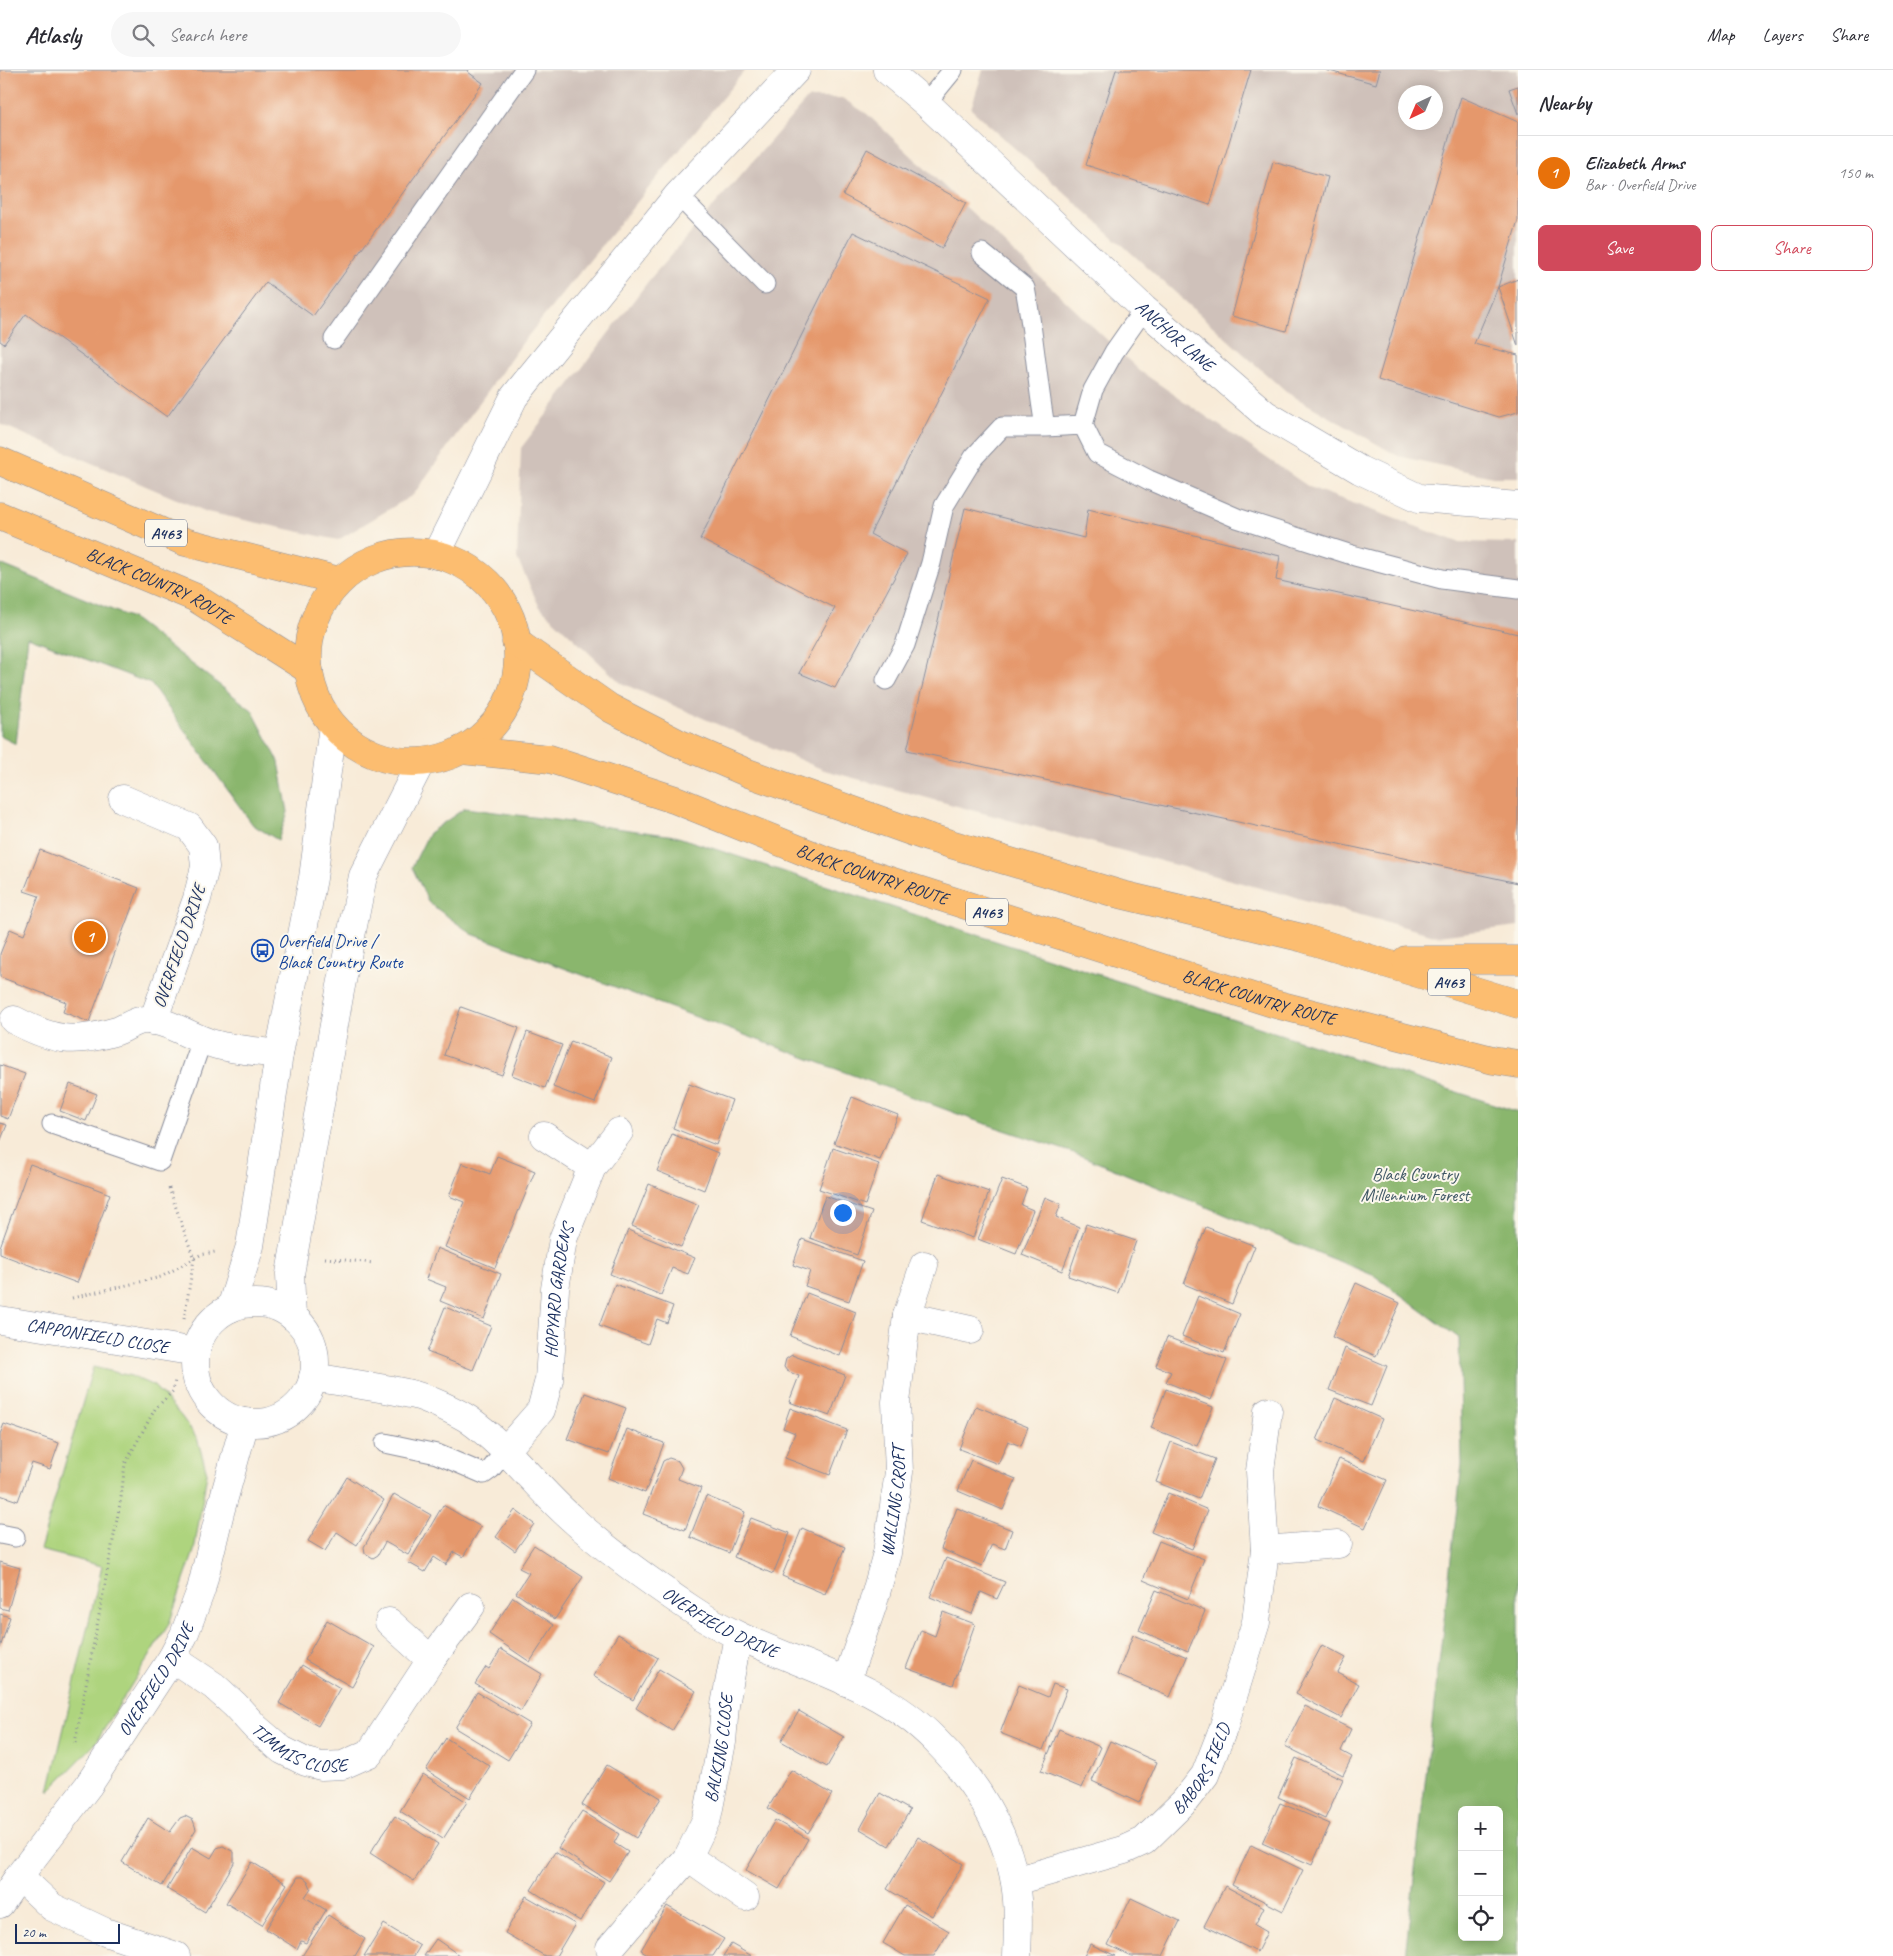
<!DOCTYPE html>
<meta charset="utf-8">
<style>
:root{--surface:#fff;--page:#f7f7f7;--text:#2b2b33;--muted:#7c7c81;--line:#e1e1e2;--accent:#d1495b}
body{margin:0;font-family:Caveat,sans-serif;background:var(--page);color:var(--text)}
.controls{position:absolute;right:15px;bottom:15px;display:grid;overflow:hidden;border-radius:8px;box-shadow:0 2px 12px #0003}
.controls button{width:45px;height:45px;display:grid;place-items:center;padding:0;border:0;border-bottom:1px solid var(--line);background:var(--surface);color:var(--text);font:25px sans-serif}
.compass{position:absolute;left:1398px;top:15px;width:45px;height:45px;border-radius:50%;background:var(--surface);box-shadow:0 2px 12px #0003;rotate:224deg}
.scale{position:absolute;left:15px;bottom:12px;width:105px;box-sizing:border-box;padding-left:5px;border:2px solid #1b2f5e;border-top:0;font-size:14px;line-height:18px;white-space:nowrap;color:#1b2f5e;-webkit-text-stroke:4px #fbf7ec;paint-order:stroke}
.you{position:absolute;left:842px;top:1142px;width:18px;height:18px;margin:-12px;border:4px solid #fff;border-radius:50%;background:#1a73e8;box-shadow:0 0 0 8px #1a73e833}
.badge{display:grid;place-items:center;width:32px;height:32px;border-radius:50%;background:var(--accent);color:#fff;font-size:16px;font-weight:700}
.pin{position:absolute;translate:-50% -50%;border:2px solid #fff;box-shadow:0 1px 5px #0006}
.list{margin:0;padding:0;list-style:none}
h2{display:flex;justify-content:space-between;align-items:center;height:65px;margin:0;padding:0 20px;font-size:21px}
h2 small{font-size:16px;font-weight:400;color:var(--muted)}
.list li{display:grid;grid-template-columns:32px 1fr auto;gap:15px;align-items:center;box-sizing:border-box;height:75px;padding:0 20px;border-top:1px solid var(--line)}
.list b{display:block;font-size:19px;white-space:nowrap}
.list p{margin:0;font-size:16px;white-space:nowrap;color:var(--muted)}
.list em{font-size:16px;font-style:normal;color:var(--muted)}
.actions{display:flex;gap:10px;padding:15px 20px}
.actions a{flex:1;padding:11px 0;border:1px solid var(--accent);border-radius:8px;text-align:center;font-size:18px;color:var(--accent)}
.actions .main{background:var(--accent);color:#fff}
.icon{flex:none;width:28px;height:28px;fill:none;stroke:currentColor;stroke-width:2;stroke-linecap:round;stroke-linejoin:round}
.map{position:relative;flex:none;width:1518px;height:1886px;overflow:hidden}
header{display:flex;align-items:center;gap:30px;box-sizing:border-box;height:70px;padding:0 25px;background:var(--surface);border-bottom:1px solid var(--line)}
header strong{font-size:24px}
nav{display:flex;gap:28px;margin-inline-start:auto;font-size:18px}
.search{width:350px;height:45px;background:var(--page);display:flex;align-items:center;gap:12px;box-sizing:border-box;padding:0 18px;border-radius:28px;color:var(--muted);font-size:19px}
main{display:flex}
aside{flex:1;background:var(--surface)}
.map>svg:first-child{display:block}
.industrial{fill:#cfc1ba;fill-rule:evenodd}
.green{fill:#aed47e;stroke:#64826e}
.forest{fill:#8ab66d;stroke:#527266;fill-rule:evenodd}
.building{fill:#e5986c}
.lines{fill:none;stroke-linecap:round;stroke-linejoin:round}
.service-casing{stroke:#8a8d9b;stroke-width:21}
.minor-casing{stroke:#8a8d9b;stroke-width:29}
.trunk-casing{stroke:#8a8d9b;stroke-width:29}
.path{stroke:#8a8d9b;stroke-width:3;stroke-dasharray:1 4;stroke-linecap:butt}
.service{stroke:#fff;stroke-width:19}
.minor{stroke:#fff;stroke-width:28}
.trunk{stroke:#fcbd6f;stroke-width:28}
.labels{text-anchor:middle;stroke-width:4;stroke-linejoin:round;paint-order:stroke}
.shield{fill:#fbf7ec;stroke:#5e6b89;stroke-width:1}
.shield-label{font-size:16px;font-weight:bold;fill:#1b2f5e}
.street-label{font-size:18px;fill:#1b2f5e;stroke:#fbf7ec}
.transit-label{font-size:18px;fill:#164399;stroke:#fbf7ec;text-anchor:start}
.park-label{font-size:18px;fill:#405866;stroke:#fbf7ec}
</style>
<header>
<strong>Atlasly</strong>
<div class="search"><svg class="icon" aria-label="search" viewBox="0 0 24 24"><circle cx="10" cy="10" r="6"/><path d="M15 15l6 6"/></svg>Search here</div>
<nav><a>Map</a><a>Layers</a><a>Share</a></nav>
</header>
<main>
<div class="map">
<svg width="1518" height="1886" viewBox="0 0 1518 1886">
<rect width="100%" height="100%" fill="#fbf7ec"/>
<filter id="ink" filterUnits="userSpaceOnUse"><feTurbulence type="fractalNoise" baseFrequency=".02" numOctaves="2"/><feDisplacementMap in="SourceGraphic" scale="10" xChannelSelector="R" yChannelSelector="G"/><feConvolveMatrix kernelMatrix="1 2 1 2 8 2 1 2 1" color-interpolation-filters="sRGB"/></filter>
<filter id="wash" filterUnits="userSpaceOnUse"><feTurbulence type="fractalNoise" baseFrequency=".0096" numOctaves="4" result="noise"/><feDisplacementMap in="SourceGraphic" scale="20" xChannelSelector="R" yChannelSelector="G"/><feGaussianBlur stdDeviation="1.12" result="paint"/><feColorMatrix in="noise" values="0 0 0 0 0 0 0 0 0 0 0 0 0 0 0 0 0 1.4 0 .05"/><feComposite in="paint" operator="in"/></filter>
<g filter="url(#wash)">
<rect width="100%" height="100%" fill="#f8ebd8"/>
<path class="industrial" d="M0,0H745L523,272L413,425L338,470L207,442L0,354Z
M983,0H1518V407H1493L1398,386L1286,322L971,39ZM1406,22H1436V52H1406Z
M808,28H842L867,44L1140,301L1309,417L1458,472L1518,473V856L1438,866L824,700L621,613L539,536L517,488L521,378L650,209Z"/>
<path class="green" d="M93,1297L131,1306L154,1316L181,1346L197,1368L207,1403L194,1481L169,1554L95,1674L49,1721L102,1496L40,1480Z"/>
<path class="forest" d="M0,494L132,548L252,640L279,692L288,742L278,770L253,755L151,614L28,567L16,674L0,666Z
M465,738L675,766L1518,1042V1886H1405L1462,1394L1459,1268L1375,1206L1077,1084L974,1050L472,864L429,833L412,797L429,763ZM1462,1740H1499V1867H1462Z"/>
<g id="blocks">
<path class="building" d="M0,0H469L468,2L483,13L313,246L266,212L167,347L26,244L4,274L0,271Z
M1116,0H1251L1210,135L1086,95Z
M1326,0H1380L1376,14Z
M1518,16V44L1509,19Z
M1461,27L1518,52V150L1498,217L1518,209V276L1498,217L1474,274L1518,285V342L1499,347L1378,310Z
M867,79L966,133L942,178L843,125Z
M1273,92L1328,107L1286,261L1232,246Z
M853,162L990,228L870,464L907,484L835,618L799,603L835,538L700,469Z
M965,438L1084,468L1088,439L1280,486L1276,510L1518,564V813L907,680Z
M40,780L139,818L89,952L63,942L66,932L0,907V884L10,859L24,865L39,826L24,821Z
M461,937L519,958L502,1005L444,985Z
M527,962L562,975L545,1018L512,1005Z
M571,971L612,987L595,1033L553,1017Z
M0,995L25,1004L8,1049L0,1046Z
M70,1014L97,1024L86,1051L60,1041Z
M689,1014L732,1030L716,1075L673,1058Z
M852,1027L898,1045L880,1090L834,1073Z
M0,1053L7,1055L0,1072Z
M672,1064L718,1083L704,1120L657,1101Z
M833,1078L879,1094L865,1135L819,1119Z
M497,1086L535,1101L495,1198L445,1177L464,1132L449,1126L462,1093L490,1104Z
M30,1094L110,1124L77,1213L0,1184V1177Z
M938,1104L989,1122L973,1168L922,1150Z
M1002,1109L1027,1118L1021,1135L1033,1140L1016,1184L978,1169Z
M649,1114L699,1135L681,1177L632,1156Z
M825,1126L872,1142L857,1185L810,1168Z
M1045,1127L1061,1134L1056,1147L1079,1157L1062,1201L1022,1185Z
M1086,1154L1136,1171L1118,1223L1068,1206Z
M1206,1157L1255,1176L1232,1234L1184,1214Z
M628,1160L695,1188L688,1204L672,1198L661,1225L610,1204Z
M802,1169L863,1191L849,1231L805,1216L810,1201L793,1195Z
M437,1178L501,1204L484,1249L440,1231L446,1217L426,1209Z
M1356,1213L1400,1233L1376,1286L1332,1267Z
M615,1214L673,1236L667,1253L657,1249L648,1274L599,1256Z
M807,1223L856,1242L840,1286L790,1266Z
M1198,1226L1240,1244L1224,1283L1182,1266Z
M445,1237L491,1256L473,1300L427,1282Z
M1167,1267L1227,1290L1211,1330L1166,1312L1171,1302L1156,1296Z
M1345,1278L1387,1296L1371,1336L1329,1320Z
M792,1285L845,1305L830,1346L789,1332L799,1306L787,1301L784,1297L786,1289Z
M1166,1319L1213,1337L1197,1376L1151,1358Z
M585,1323L626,1338L609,1384L567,1369Z
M1335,1328L1382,1349L1364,1391L1317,1370Z
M976,1336L1028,1357L1021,1376L1008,1371L998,1394L959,1379Z
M790,1338L847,1360L830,1405L785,1388L795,1363L783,1358Z
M4,1354L59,1373L50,1399L32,1393L18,1431L0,1425V1364Z
M627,1359L664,1373L645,1423L608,1408Z
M1171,1372L1215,1389L1199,1429L1156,1412Z
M669,1388L678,1391L682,1398L678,1409L701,1418L685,1460L643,1444L663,1391Z
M1339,1389L1387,1410L1365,1458L1318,1436Z
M971,1390L1016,1409L1003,1440L958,1421Z
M347,1407L384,1430L357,1475L337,1462L325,1481L308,1471Z
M1168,1423L1208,1440L1192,1479L1151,1462Z
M394,1424L431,1445L408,1485L385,1472L378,1485L373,1488L365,1483L364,1477Z
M706,1426L745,1442L729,1483L690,1467Z
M443,1435L481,1457L463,1487L454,1482L446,1495L434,1487L425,1502L409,1493Z
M957,1438L1012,1460L1005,1479L992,1474L982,1496L941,1479Z
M515,1440L534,1454L515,1481L496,1467Z
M751,1448L790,1463L773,1504L734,1487Z
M802,1458L845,1477L825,1524L782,1506Z
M1159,1471L1204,1489L1188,1529L1143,1510Z
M534,1475L583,1507L555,1549L516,1523L529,1503L519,1498Z
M946,1488L1005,1512L997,1529L981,1522L972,1544L930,1527Z
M0,1492L20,1498L8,1540L0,1538Z
M1156,1520L1205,1541L1188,1581L1139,1560Z
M513,1527L554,1555L530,1592L489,1564Z
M943,1542L975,1554L953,1615L906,1598L921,1560L935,1566Z
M0,1544L10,1547L0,1578Z
M327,1550L374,1577L352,1617L305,1590Z
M618,1564L658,1588L633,1630L593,1606Z
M1133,1565L1187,1587L1170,1627L1117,1605Z
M1322,1575L1346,1588L1338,1603L1359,1614L1341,1648L1296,1624Z
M501,1579L542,1604L521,1641L475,1614L486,1597L489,1599Z
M302,1595L340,1618L318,1656L279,1633Z
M659,1599L696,1621L672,1661L636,1638Z
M1053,1614L1067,1619L1043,1680L1000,1663L1019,1615L1048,1627Z
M477,1622L530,1654L508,1690L455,1658Z
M1305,1636L1351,1659L1341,1681L1352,1687L1343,1705L1285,1676Z
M799,1641L844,1667L827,1697L781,1671Z
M1059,1659L1100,1677L1082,1718L1041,1701Z
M446,1668L490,1696L470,1728L426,1700Z
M1110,1671L1157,1692L1139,1733L1092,1711Z
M1296,1688L1343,1709L1325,1749L1278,1727Z
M607,1695L661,1728L636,1768L582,1735Z
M791,1700L832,1724L808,1763L768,1738Z
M423,1704L467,1732L443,1769L400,1741Z
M880,1723L910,1740L889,1776L860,1759Z
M1280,1733L1330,1754L1312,1795L1262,1773Z
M582,1741L619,1764L614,1773L628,1782L609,1811L558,1778Z
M185,1746L193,1750L196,1759L162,1816L122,1792L148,1748L170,1762L180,1748Z
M395,1746L438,1774L414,1811L370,1783Z
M775,1750L808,1769L779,1819L746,1800Z
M918,1767L963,1794L932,1846L887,1819Z
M1251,1775L1303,1800L1283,1841L1232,1815Z
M223,1776L234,1782V1793L205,1842L167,1819L192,1777L211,1788L217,1778Z
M555,1782L604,1812L580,1851L531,1820Z
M252,1792L287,1814L262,1855L226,1833Z
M298,1807H303L308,1811L311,1818L305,1827L326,1840L306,1873L301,1871L297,1879L266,1859Z
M1225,1816L1264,1837L1255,1855L1267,1862L1257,1882L1204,1856Z
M526,1826L575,1854L556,1886H545L505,1863Z
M1131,1828L1180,1851L1163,1886H1131L1108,1875Z
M905,1835L949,1861L934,1886H905L883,1873Z
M667,1836L724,1869L713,1886H651L641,1880Z
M328,1845L365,1869L355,1886H302Z
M384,1854L420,1876L414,1886H364Z
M436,1869L459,1885L458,1886H424Z
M731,1874L752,1886H723Z
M1090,1874L1116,1886H1084Z"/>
</g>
</g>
<g filter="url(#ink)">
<use href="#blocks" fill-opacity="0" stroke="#8a8d9b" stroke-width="1"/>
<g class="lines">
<defs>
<path id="service" d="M926,33L953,0
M678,125L765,214
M982,183L1025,218C1034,264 1037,311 1045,357
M1144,239L1114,282L1093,320L1083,355L1097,383L1149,410L1237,448L1355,486L1442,509L1518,519
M334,269L524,0
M886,610L905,575L931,493L944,436L974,387L1002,357H1045L1083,355
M52,1054L160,1091L202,970
M385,1373L437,1384L484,1404L491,1399L505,1381
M0,1464L15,1467"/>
<g id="minor">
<path id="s1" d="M887,0L926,33L1144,239L1265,344L1360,400L1419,428L1518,436"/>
<path d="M436,485L514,327L678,125L796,0"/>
<path d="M123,729L189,757L203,776L205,797L197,829L153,951"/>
<path d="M14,950C54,971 73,974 117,961C125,958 136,950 145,950C169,950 191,968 214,974C234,980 257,981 279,984"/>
<path d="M544,1066L592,1097"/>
<circle cx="255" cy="1293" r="60"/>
<path d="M231,1238L250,1176L279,984L313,808L333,656"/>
<path d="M292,1246L290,1204L340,921L363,806L421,692"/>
<path d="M907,1246L924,1195"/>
<path id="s2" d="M0,1250L196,1282"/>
<path id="s3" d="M313,1307C347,1313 382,1317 415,1325C427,1328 457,1342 468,1349C507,1376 535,1416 570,1447C607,1481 649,1511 691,1539C767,1591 869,1602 935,1670C973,1708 1006,1759 1015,1813C1019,1837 1018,1862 1017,1886"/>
<path id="s4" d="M505,1381L541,1340L549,1310L555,1219L563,1169L592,1097L619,1062"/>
<path d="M1265,1480L1338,1474"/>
<path d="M389,1552L431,1590"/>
<path id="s5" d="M172,1588L214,1616L235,1635L256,1658L282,1680L306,1692L321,1696L343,1695L370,1683L431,1590L471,1536"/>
<path id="s6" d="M846,1612L872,1537L887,1483L899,1402L896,1332L907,1246L970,1260"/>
<path d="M688,1787L745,1827"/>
<path d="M19,1806L52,1837L105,1862L176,1886"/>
<path id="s7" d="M1015,1811L1124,1780L1144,1771L1184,1732L1205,1705L1223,1659L1256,1552L1265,1480L1260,1401L1268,1341"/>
<path id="s8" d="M0,1834L19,1806L88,1716L172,1588L184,1565L201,1520L220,1442L245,1352"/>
<path id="s9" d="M610,1878L688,1787L707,1748L722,1672L725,1635L738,1566"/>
</g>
<g id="trunk">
<path d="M0,391L185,472L340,511"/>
<path id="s10" d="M0,446L194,527L309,600"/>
<circle cx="413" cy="587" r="105"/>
<path d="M516,572L610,638L676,672L748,703L927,767L1119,824L1303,868L1518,934"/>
<path id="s11" d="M461,680L550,689L676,730L825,790L1275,934L1493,990L1518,994"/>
<path d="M1406,890H1518"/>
</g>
</defs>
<use href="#service" class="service-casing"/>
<use href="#minor" class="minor-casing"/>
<use href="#trunk" class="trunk-casing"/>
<path class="path" d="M169,1118L194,1189L184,1249
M325,1188L374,1193
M72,1228L161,1207L200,1185L215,1182
M75,1673L121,1428L125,1394L155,1339L173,1321L175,1310"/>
<use href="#service" class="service"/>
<use href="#minor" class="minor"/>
<use href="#trunk" class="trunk"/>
</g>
</g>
<defs>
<symbol id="bus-ring" viewBox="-11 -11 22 22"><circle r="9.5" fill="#fbf7ec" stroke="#1a4fb4" stroke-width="1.5"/><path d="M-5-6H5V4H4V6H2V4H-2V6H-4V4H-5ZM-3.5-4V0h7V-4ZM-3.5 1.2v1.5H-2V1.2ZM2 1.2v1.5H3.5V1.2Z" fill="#1a4fb4"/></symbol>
</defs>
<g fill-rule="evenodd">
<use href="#bus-ring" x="250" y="868" width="25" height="25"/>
</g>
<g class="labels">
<g class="shield">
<rect x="145" y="449.5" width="42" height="27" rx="4"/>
<rect x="966" y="828.5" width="42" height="27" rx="4"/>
<rect x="1428" y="898.5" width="42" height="27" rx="4"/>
</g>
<g class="shield-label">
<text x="166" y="469">A463</text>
<text x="987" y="848">A463</text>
<text x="1449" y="918">A463</text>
</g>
<g class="street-label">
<text dy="6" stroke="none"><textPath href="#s1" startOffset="392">ANCHOR LANE</textPath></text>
<text dy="6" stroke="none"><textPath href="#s10" startOffset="174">BLACK COUNTRY ROUTE</textPath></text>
<text dy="6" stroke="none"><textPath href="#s11" startOffset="432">BLACK COUNTRY ROUTE</textPath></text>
<text transform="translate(179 876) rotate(-71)" y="6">OVERFIELD DRIVE</text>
<text dy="6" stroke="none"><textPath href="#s11" startOffset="838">BLACK COUNTRY ROUTE</textPath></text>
<text dy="6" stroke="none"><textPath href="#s4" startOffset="175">HOPYARD GARDENS</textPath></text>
<text dy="6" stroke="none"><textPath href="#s2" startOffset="99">CAPPONFIELD CLOSE</textPath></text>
<text dy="6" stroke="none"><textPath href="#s6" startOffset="188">WALLING CROFT</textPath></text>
<text dy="6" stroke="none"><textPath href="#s3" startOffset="488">OVERFIELD DRIVE</textPath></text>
<text dy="6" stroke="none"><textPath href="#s8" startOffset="274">OVERFIELD DRIVE</textPath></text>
<text dy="6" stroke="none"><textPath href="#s5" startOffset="160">TIMMIS CLOSE</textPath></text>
<text dy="6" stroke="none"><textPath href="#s9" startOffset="234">BALKING CLOSE</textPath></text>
<text dy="6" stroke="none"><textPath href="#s7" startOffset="229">BABORS FIELD</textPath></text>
</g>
<g class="transit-label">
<text x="278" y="877">Overfield Drive /<tspan x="278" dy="21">Black Country Route</tspan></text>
</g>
<g class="park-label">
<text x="1415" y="1110">Black Country<tspan x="1415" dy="21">Millennium Forest</tspan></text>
</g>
</g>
</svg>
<div class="controls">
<button>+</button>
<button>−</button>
<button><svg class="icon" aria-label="locate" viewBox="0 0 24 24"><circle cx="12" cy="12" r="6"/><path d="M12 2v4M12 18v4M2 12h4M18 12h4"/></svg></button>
</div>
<svg class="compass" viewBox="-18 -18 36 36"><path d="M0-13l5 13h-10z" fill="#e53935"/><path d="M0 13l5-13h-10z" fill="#7c7c81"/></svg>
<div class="scale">20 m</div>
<div class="you"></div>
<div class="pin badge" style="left:90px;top:867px;background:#e8710a">1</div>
</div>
<aside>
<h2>Nearby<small></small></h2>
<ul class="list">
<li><span class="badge" style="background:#e8710a">1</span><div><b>Elizabeth Arms</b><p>Bar · Overfield Drive</p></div><em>150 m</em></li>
</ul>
<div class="actions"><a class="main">Save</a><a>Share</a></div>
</aside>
</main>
